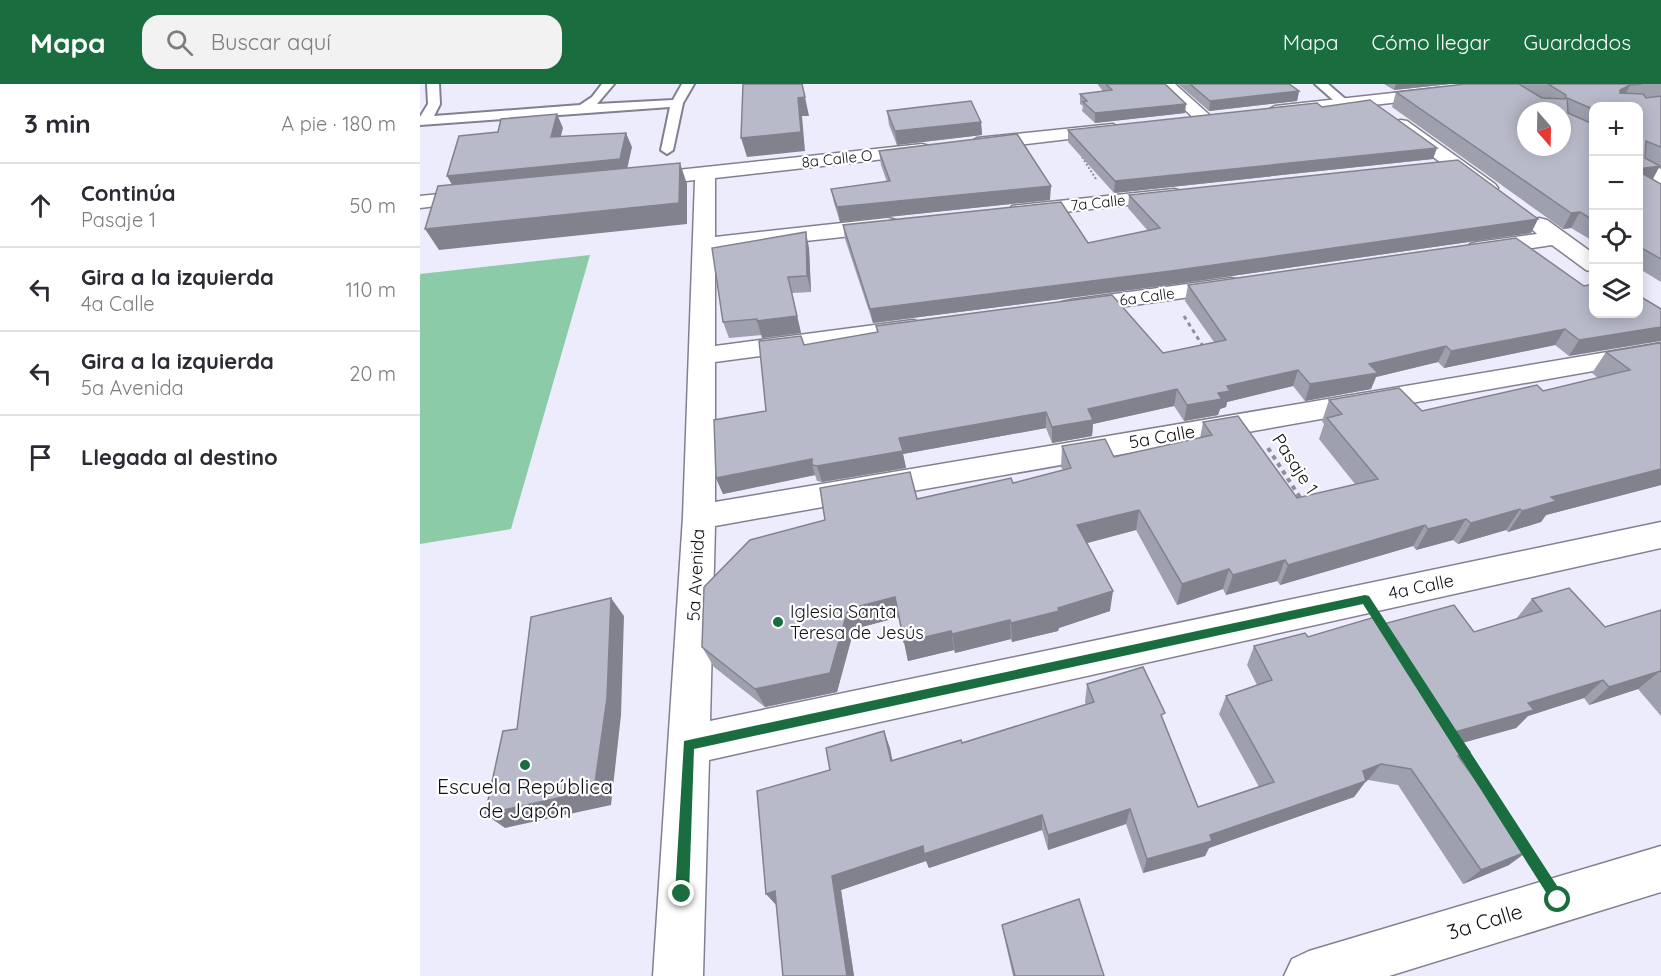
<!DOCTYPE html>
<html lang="es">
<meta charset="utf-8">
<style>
:root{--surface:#fff;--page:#f2f2f3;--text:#2b2b33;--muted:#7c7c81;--line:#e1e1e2;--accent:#1a6d3f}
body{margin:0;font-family:Quicksand,sans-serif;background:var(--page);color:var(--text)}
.controls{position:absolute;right:18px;top:18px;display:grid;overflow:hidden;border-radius:12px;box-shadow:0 3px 15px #0003}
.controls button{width:54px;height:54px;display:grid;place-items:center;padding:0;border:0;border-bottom:2px solid var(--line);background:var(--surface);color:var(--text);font:30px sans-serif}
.compass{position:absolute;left:1097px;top:18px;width:54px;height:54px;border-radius:50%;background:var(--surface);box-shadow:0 3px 15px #0003;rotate:160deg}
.stop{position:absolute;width:18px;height:18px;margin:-14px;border:4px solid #1a6d3f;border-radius:50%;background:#fff}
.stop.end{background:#1a6d3f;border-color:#fff;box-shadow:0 2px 6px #0008}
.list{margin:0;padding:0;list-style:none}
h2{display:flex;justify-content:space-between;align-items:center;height:78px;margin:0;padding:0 24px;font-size:26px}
h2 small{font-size:20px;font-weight:400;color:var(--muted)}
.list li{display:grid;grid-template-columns:39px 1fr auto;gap:18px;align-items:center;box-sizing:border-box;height:84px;padding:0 24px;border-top:2px solid var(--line)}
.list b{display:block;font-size:22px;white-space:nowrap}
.list p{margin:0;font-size:20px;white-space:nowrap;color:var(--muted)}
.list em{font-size:20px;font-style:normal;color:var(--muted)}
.icon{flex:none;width:33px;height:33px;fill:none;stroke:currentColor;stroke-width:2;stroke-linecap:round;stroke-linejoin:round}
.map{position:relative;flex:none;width:1241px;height:892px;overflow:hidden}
header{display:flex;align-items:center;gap:36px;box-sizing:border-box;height:84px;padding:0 30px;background:var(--accent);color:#fff}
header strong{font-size:28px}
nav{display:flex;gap:33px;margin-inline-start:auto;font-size:21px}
.search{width:420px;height:54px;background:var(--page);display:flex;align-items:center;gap:15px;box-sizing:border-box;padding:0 21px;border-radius:18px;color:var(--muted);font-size:22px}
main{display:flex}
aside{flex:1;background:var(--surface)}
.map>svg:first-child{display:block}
.green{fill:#8ccba8}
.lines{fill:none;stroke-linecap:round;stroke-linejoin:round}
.lane-casing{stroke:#82808f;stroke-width:4}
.street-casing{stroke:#82808f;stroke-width:3}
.secondary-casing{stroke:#82808f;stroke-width:3}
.path-far3{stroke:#8f8e9a;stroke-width:2;stroke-dasharray:2 2;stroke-linecap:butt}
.path-far2{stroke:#8f8e9a;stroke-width:3;stroke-dasharray:4 4;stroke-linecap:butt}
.path-far1{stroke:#8f8e9a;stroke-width:4;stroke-dasharray:4.5 4.5;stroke-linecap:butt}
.path{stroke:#8f8e9a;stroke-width:5;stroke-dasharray:6 6;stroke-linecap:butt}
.lane{fill:#fff;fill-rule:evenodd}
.street{fill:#fff;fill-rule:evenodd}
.secondary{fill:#fff;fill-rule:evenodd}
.wall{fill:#9ea0ae}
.shaded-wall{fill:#81828d}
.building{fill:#b8baca;stroke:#81828d;stroke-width:1.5;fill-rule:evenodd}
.route{fill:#1a6d3f}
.poi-dot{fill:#1a6d3f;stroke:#fff;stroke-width:2}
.labels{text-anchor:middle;stroke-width:4.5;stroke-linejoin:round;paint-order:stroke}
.far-street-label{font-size:15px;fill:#121117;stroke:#fff}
.street-label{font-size:18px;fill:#121117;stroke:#fff}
.poi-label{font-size:18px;fill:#121117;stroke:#fff;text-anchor:start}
.near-poi-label{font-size:21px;fill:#121117;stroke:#fff}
.near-street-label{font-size:21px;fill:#121117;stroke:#fff}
</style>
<header>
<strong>Mapa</strong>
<div class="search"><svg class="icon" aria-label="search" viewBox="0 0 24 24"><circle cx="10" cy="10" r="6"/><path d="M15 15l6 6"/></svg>Buscar aquí</div>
<nav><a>Mapa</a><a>Cómo llegar</a><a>Guardados</a></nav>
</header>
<main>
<aside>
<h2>3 min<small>A pie · 180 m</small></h2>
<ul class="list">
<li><svg class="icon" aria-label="ahead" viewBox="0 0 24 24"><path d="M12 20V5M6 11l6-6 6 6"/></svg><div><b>Continúa</b><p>Pasaje 1</p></div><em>50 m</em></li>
<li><svg class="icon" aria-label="left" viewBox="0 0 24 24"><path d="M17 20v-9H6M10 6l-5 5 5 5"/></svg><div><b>Gira a la izquierda</b><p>4a Calle</p></div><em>110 m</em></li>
<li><svg class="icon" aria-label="left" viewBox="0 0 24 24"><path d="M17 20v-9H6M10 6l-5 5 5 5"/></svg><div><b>Gira a la izquierda</b><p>5a Avenida</p></div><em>20 m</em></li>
<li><svg class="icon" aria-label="arrive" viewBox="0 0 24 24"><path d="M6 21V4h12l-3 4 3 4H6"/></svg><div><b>Llegada al destino</b></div></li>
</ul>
</aside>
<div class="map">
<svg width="1241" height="892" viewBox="0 0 1241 892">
<rect width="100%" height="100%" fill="#edecfc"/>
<path class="green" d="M170,171L91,445L0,460V190Z"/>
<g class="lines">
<defs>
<path id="lane" d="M7,0H19L20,20L14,32L160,21L172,13L182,0H194L177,20L253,16L262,0H274L263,19L253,66L247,70L241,66L250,23L0,41V33L8,20Z
M895,0H908L930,19L920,22Z"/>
<path id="street" d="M737,0H755L794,35L785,40L779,39Z
M1018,4L1024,5L1026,9L1024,13L855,32L846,27L855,22Z
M981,36L987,37L1075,100L1078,104L1075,108H1061L975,45L972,41L975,37Z
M693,40L702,45L699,49L557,66L548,60L557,54Z
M502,60L509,62L512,66L509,70L295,94V153L468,134L476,136L479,141L476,146L468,148L295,167V262L493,236L502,239L506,244L502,249L493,252L295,278V418L1241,259V275L295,442L290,637L1241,438V464L289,676L283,892H233L263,433L275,96L220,102L213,100L210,96L213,92L220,90Z
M754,105L761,107L764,111L761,115L600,133L592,132L589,127L592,122L600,121Z
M58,106L65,108L68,112L65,116L0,124V112Z
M1119,134L1127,136L1174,170V188L1166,186L1132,161L1058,172L1050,170L1047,165L1050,160L1058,158L1117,150L1108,141L1111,136Z
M811,194L819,196L823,201L819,206L651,230L642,228L639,223L642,218L651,216Z"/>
<path id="secondary" d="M1218,74L1241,85V100L1218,89Z
M1241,762V808L969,892H864L872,875L889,867Z"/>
</defs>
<use href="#lane" class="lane-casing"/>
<use href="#street" class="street-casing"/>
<use href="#secondary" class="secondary-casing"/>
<path class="path-far3" d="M662,73L676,95"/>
<path class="path-far2" d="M764,232L784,264"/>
<path class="path-far1" d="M848,364L881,415"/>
<path class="path" d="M1044,669L1099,754
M1106,765L1115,779"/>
<use href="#lane" class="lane"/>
<use href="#street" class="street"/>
<use href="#secondary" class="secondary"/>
</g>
<path class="wall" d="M678,0H745L765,29L675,39L662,27L663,22L660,20V10L683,7L678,1Z
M758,0H869L879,7L877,17L789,27Z
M964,0H1030L974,6Z
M1100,0H1241V83L1239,82L1233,95L1241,100V198L1218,184V22H1173V157L1151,144L1143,145L972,23L976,8Z
M467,27L561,38L562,51L477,61L469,41Z
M648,46L1013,75L694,109L648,58Z
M459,67L630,116L420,138L414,119L411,105L467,98L461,81Z
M709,111L1118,135L1111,149L749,201L453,239L425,155L423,141L668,159L728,147L708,124Z
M389,164L391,208L372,209L381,249L342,254V251L309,254L303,238Z
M768,201L1164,202L1218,230L1149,272L1135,261L1024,284L1018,278L956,293L951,305L885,317L873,302L807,318L806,323L800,325L798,331L764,337L754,322L673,340L672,352L632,359L626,344L483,370L486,384L402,398L397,397L395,391L303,410L296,394L346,327L384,261L457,248L456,242L743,269L794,258L765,217Z
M1241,260V401L1126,431L1121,438L1088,448L1086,446L1038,460L1033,456L996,466L993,462L860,501L857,497L806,511L803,505L757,521L716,446L667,459L690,527L639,544L638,547L592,558L591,555L535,569L534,566L488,577L479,533L434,545L417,608L345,623L294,583L282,563L497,415L593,399L643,386L641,383L642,362L694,373L780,354L783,338L877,414L935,400L899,355L904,340L902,337L909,316L1002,327L1123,307L1178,294L1172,289L1186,268Z
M1112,515L1185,543L1241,526V632L1218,605L1169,621L1164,614L1108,632L1096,644L1043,658L1042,676L1089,781L1043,800L978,701L948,696L946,697L934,713L789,764L785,772L723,789L706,740L628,766L622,746L509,784L506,777L421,806L434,892H363L410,686L464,647L472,677L542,659L666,621L665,618L667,600L743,637L778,723L839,703L799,630L806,612L837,601L827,581L834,562L964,540L1054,548L1096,535Z
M582,841L684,892H593L584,852Z"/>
<path class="shaded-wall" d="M976,0H1030L974,6Z
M1210,1L1203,15L1193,20L1200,6Z
M879,7L877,17L789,27L790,17Z
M385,13L389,32H382L385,67L327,73L321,54L378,14Z
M766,20L765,29L675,39V29Z
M137,30L143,44L137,67L131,53Z
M561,38L562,51L477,61L475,47Z
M206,49L212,63L206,90L35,106L27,92Z
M1017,64L1013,75L694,109L695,97Z
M260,79L267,100V140L19,166L5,145Z
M1240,82L1231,98L1218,99V85Z
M631,102L630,116L420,138L417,123Z
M1160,128L1151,144L1143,145L1151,129Z
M1118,135L1111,149L749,201L453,239L450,225Z
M386,148L389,164L391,208L387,192Z
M368,193L381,249L342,254L337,237Z
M1241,243V257L1149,272L1159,256Z
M1145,245L1135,261L1024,284L1031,267Z
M1026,262L1018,278L956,293L951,305L885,317L890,300L949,280Z
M878,286L873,302L807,318L806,323L800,325L798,331L764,337L767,321L807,302Z
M757,305L754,322L673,340L672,352L632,359V343L668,325Z
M626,328V344L483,370L486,384L402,398L397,382L479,354Z
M392,375V381L395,391L303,410L296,394Z
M1241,385V401L1126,431L1121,438L1088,448L1102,427L1131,413Z
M1100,425L1086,446L1038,460L1051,439Z
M719,426L716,446L656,462L657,441Z
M1046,435L1033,456L996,466L1008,445Z
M1005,441L993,462L860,501L868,481Z
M865,476L857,497L806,511L813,491Z
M809,485L803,505L757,521L762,500Z
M693,507L690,527L639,544L638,547L592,558L591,539Z
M475,513L480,533L434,545L417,608L345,623L335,605L428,525Z
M191,514L204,532L201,631L191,721L85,744L65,730Z
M590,536L591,555L535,569L532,550Z
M531,547L534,566L488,577L484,558Z
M1240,587L1218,605L1169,621L1189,603Z
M1183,596L1164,614L1108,632L1096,644L1021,665L1035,648L1108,619Z
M464,647L470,664L476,694L471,677Z
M1050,668L1034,685L1038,672Z
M961,680L948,696L942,699L946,697L934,713L789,764L785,772L723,789L727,775L790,751Z
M710,725L706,740L628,766V751Z
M622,731V746L509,784L506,777L421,806L434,892H427L412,792L503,762Z
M1108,767L1089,781L1043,800L1061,786Z
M355,807L357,822L346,810Z"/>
<path class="building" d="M323,0H382L385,13L378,14L381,48L321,54Z
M686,0H745L766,20L675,29L663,18L667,17L660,10L692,6Z
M770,0H869L879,7L790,17Z
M1045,0H1099L1122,14L1145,15L1146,11L1128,0H1222L1210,1L1200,6V9L1223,10L1226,14L1241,12V63L1226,57L1225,74L1240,82L1218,85V22H1173V25L1147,14L1148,29L1173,40V136L1160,128L1151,129L976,8ZM1106,27H1142V63H1106Z
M950,16L1017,64L695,97L648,46L897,19L902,23Z
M551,17L561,38L475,47L467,27Z
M137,30L131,53L206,49L200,75L27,92L39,52L78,48L81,35Z
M597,50L631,102L417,123L411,105L470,97L459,67Z
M1038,76L1118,135L751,187L450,225L423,141L641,118L668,159L740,144L709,111Z
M260,79L259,119L5,145L18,102Z
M1218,87L1241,100V175L1218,162Z
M386,148L387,192L368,193L377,232L337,237V235L303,238L292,164Z
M1096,154L1164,202L1173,200V230H1218V211L1241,225V243L1159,256L1145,245L1031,267L1026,262L949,280L958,289L890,300L878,286L807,302L810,307L798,309L802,315L767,321L757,305L668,325L673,336L632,343L626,328L479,354L483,367L397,382L392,381V375L296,394L294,336L346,327L339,257L381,252L384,261L458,248L456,242L692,211L743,269L806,256L768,201Z
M1239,259L1241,260V385L1131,413L1136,417L1102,427L1100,425L1051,439L1046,435L1008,445L1005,441L868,481L865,476L813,491L809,485L762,500L719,426L657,441L693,507L638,524L639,527L591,539L590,536L532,550L531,547L484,558L475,513L428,525L410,589L335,605L282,563L284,503L330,456L405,436L400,404L490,388L497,415L591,394L593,399L651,384L642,362L685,355L694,373L792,351L783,338L818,332L877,414L958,395L907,334L922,330L909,316L979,304L1002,327L1117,301L1123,307L1210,286L1186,268Z
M1149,504L1185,543L1241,526V588L1240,587L1189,603L1183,596L1108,619L1114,626L1035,648L1050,668L1038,672L1108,767L1061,786L991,685L961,680L943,687L946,697L790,751L792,757L727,775L710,725L628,751L622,731L504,770L503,762L412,792L427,892H363L355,807L346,810L337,707L410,686L406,664L464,647L471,677L541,656L542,659L674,618L667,600L723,583L745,629L741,631L778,723L854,698L806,612L852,596L834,562L885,549L888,553L958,532L964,540L1034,521L1054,548L1122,527L1112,515Z
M191,514L187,614L174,706L65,730L83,647L97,645L111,533Z
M659,815L684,892H595L582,841Z"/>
<path class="route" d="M945,511L949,512L1143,811V821H1134L943,520L274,665L269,810L262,817L257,815L255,810L264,657Z"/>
<g class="poi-dot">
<circle cx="358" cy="538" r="6"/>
<circle cx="105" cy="681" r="6"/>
</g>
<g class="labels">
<g class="far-street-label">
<text transform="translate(417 75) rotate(-6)" y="5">8a Calle O</text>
<text transform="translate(678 119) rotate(-6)" y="5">7a Calle</text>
<text transform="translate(727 213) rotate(-8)" y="5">6a Calle</text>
</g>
<g class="street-label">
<text transform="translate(742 353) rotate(-10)" y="6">5a Calle</text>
<text transform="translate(875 380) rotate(57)" y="6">Pasaje 1</text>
<text transform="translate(276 491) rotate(-87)" y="6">5a Avenida</text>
<text transform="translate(1001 503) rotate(-12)" y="6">4a Calle</text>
</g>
<g class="poi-label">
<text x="370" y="534">Iglesia Santa<tspan x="370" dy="21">Teresa de Jesús</tspan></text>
</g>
<g class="near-poi-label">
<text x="105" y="710">Escuela República<tspan x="105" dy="24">de Japón</tspan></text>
</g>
<g class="near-street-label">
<text transform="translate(1065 838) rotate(-17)" y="7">3a Calle</text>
</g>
</g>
</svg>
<div class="controls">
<button>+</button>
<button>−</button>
<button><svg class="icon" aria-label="locate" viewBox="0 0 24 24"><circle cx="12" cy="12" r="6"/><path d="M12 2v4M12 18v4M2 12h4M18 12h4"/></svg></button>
<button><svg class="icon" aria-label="layers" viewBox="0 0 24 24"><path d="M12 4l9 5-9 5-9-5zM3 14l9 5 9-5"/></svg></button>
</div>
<svg class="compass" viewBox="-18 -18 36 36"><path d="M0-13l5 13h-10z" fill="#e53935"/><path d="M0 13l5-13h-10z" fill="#7c7c81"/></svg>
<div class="stop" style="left:1138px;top:816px"></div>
<div class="stop end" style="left:262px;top:810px"></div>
</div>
</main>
